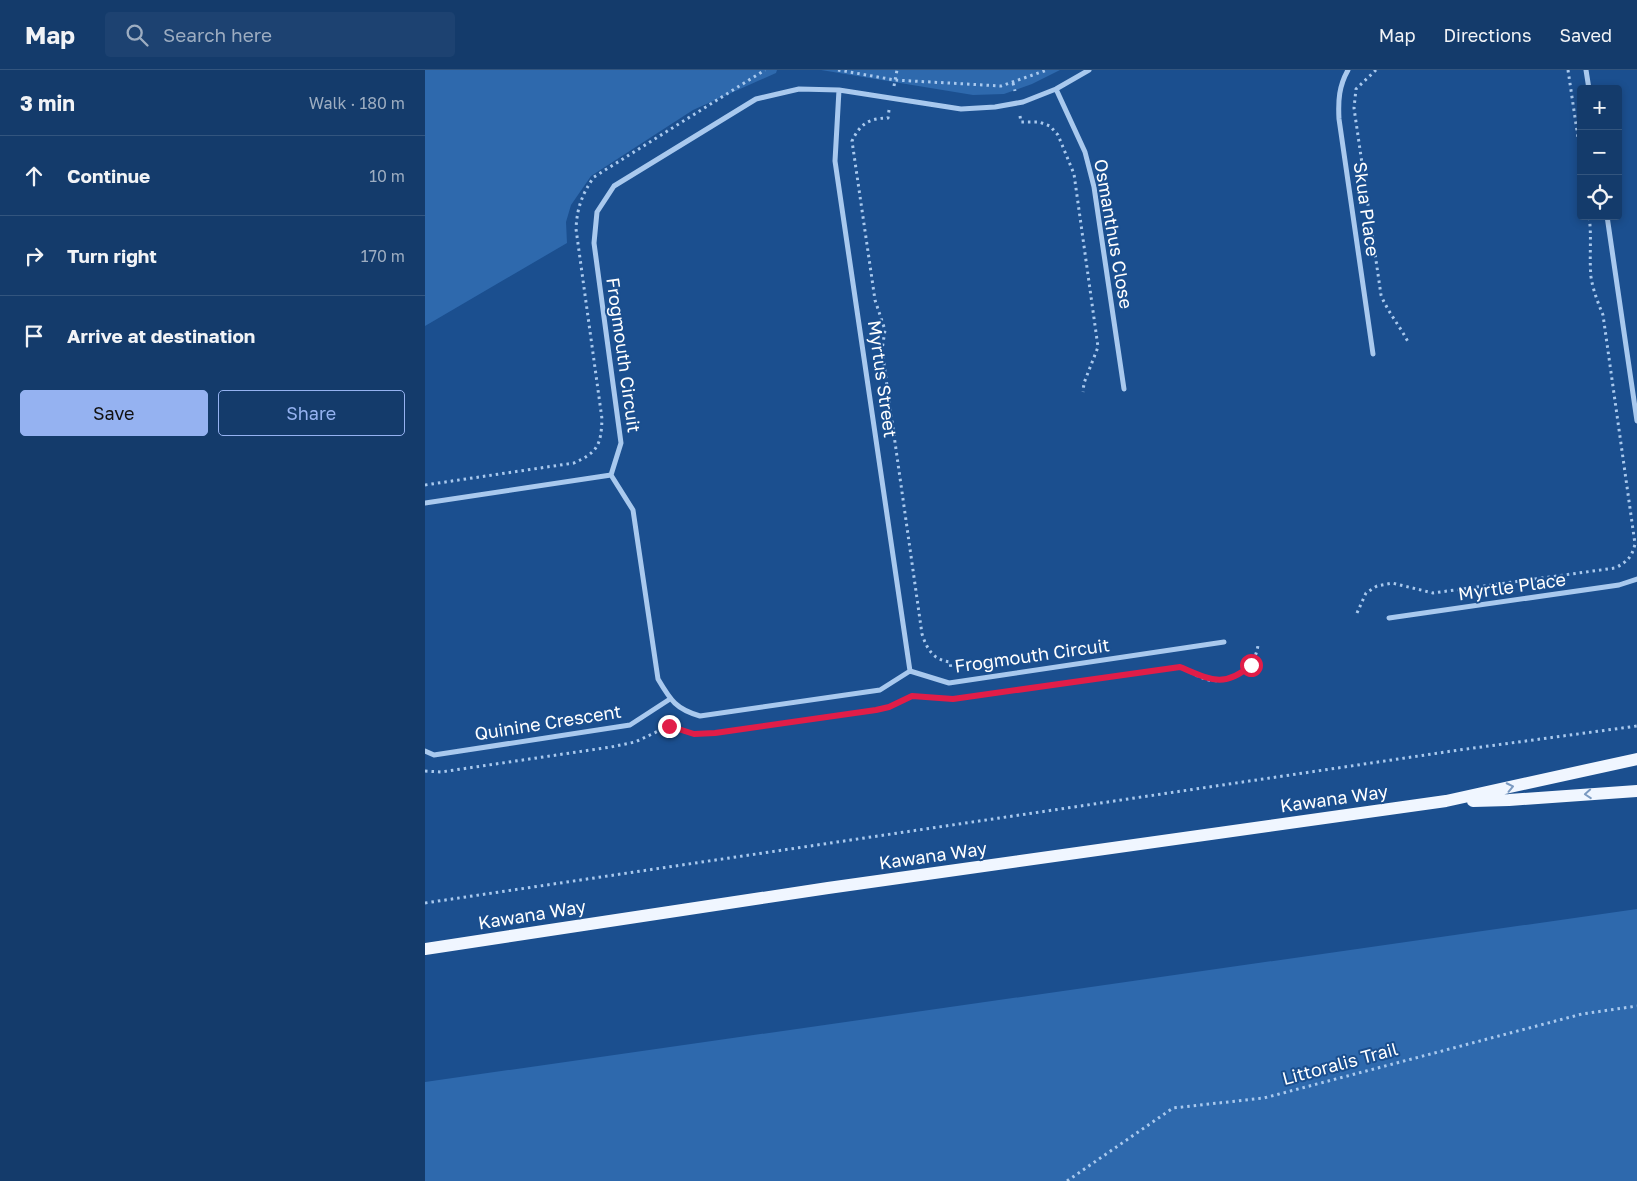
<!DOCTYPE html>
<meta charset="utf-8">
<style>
:root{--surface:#143b6b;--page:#1d4271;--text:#f1f3f6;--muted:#9dadc1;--line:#33557e;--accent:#95b2f1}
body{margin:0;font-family:"Golos Text",sans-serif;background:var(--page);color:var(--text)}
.controls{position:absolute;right:15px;top:15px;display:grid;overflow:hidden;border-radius:5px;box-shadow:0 2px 8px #0003}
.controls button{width:45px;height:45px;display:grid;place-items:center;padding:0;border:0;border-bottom:1px solid var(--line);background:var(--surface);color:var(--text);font:25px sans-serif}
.stop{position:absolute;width:15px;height:15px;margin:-11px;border:4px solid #e11d48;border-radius:50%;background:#fff}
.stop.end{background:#e11d48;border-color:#fff;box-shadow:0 1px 5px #0008}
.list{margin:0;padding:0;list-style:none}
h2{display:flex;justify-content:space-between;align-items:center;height:65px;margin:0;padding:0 20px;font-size:21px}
h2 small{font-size:16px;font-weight:400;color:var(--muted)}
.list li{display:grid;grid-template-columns:32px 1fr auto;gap:15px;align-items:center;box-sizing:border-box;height:80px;padding:0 20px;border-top:1px solid var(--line)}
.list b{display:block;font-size:19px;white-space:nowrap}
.list em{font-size:16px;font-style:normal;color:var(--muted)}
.actions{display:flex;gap:10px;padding:15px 20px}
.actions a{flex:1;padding:11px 0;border:1px solid var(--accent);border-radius:5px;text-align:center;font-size:18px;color:var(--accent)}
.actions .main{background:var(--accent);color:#111}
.icon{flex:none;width:28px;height:28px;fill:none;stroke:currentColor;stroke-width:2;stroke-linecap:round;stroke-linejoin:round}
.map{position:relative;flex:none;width:1212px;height:1111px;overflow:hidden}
header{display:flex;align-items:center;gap:30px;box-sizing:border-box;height:70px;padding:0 25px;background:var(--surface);border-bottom:1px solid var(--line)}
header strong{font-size:24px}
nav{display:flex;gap:28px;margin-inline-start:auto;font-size:18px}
.search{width:350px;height:45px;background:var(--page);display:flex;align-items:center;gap:12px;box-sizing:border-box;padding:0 18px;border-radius:5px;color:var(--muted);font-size:19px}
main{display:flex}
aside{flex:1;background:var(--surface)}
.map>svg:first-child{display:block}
.green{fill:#2e69ad}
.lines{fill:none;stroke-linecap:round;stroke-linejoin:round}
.path{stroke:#a9c9ee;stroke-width:3;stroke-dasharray:2.5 4;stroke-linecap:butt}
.street{stroke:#a9c9ee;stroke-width:5}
.primary{stroke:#f0f6ff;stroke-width:12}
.oneway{stroke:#7b9ac1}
.route{stroke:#e11d48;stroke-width:6}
.labels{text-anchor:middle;stroke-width:4;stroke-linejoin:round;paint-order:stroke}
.street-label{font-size:18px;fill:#fff;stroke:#1b4f8f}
</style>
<header>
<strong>Map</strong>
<div class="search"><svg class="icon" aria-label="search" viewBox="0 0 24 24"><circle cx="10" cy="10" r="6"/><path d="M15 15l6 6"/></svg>Search here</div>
<nav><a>Map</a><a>Directions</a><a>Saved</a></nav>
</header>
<main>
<aside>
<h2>3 min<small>Walk · 180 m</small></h2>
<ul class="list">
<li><svg class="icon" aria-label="ahead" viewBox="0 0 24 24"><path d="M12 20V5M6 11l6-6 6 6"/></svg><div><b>Continue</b></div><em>10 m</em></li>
<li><svg class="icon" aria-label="right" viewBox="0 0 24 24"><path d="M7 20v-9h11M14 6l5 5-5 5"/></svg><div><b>Turn right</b></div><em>170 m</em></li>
<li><svg class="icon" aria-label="arrive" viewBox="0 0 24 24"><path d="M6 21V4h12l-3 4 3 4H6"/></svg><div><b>Arrive at destination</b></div></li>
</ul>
<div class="actions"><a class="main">Save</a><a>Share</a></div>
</aside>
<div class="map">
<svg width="1212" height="1111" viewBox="0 0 1212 1111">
<rect width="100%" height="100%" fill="#1b4f8f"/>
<path class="green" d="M0,0H352L351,3L268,40L166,106L146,135L141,152L142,173L0,256Z
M396,0H635L607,14L579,24L548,25Z
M1212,839V1111H0V1012Z"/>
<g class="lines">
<path class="path" d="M413,0L470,10L576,16L622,0
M951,0L931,19L929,38L956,225C963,243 976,257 984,274
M1143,0L1156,88
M588,13L590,21
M469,16L472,0
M464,40L463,48C444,48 435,54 427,71L450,230L460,260L457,280L497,564C502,579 508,590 525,592L526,599
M595,46L596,52H614L625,56L633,65L649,104L673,277L659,313L658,322
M0,415L149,393C173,382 176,375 177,349L151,159C152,138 157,124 169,107L340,0
M932,543L941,523L952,516L967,513L1008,523L1190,498C1202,492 1207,487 1210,474L1178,245C1173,233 1168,220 1166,207C1164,187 1167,166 1164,146
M0,701L16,702L186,677L210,672L244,656L269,664L290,663L451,640L464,637L487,626L528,629L755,597C763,601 772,606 780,609C804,616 830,600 833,575
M0,833L1034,680L1212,656
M642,1111L748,1038L839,1028L1157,944L1212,936"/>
<path class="street" d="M664,0L631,19L598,32L570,37L536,39L414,20L374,19L331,29L189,116L172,142L169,173L196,373L186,405L208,440L233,609C246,631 251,639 275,646L455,620L485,601L524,613L799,572
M923,0C914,16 913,30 914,49L948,284
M1161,0L1164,19
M631,19L660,82L669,117L699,319
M414,20L410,91L485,601
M1182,146L1212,351
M0,433L186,405
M964,548L1194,515L1212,509
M0,681L9,685L205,655L245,629"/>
<path class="primary" d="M1048,731L1084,730L1212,721
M0,879L403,818L1021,731L1212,689"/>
</g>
<defs><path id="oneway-chevron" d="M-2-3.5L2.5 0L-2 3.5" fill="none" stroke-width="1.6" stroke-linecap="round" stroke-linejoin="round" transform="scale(1.25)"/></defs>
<g class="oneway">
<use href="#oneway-chevron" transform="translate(1085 717) rotate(-12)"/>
<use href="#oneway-chevron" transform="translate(1163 724) rotate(176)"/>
</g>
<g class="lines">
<path class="route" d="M244,656L269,664L290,663L451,640L464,637L487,626L528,629L755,597C784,609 799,619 826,595"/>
</g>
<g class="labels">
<g class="street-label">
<text transform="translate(941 139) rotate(82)" y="6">Skua Place</text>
<text transform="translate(688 164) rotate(80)" y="6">Osmanthus Close</text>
<text transform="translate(198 285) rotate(82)" y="6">Frogmouth Circuit</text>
<text transform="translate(457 309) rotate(82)" y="6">Myrtus Street</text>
<text transform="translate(1087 517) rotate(-8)" y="6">Myrtle Place</text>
<text transform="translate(607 586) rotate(-8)" y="6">Frogmouth Circuit</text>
<text transform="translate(123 653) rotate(-9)" y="6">Quinine Crescent</text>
<text transform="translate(909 729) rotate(-8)" y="6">Kawana Way</text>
<text transform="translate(508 786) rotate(-8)" y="6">Kawana Way</text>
<text transform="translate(107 845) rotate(-9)" y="6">Kawana Way</text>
<text transform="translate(915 994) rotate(-15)" y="6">Littoralis Trail</text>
</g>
</g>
</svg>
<div class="controls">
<button>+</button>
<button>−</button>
<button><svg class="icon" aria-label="locate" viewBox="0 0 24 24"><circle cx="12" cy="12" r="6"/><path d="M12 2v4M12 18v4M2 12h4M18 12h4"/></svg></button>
</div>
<div class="stop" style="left:826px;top:595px"></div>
<div class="stop end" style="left:244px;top:656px"></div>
</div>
</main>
